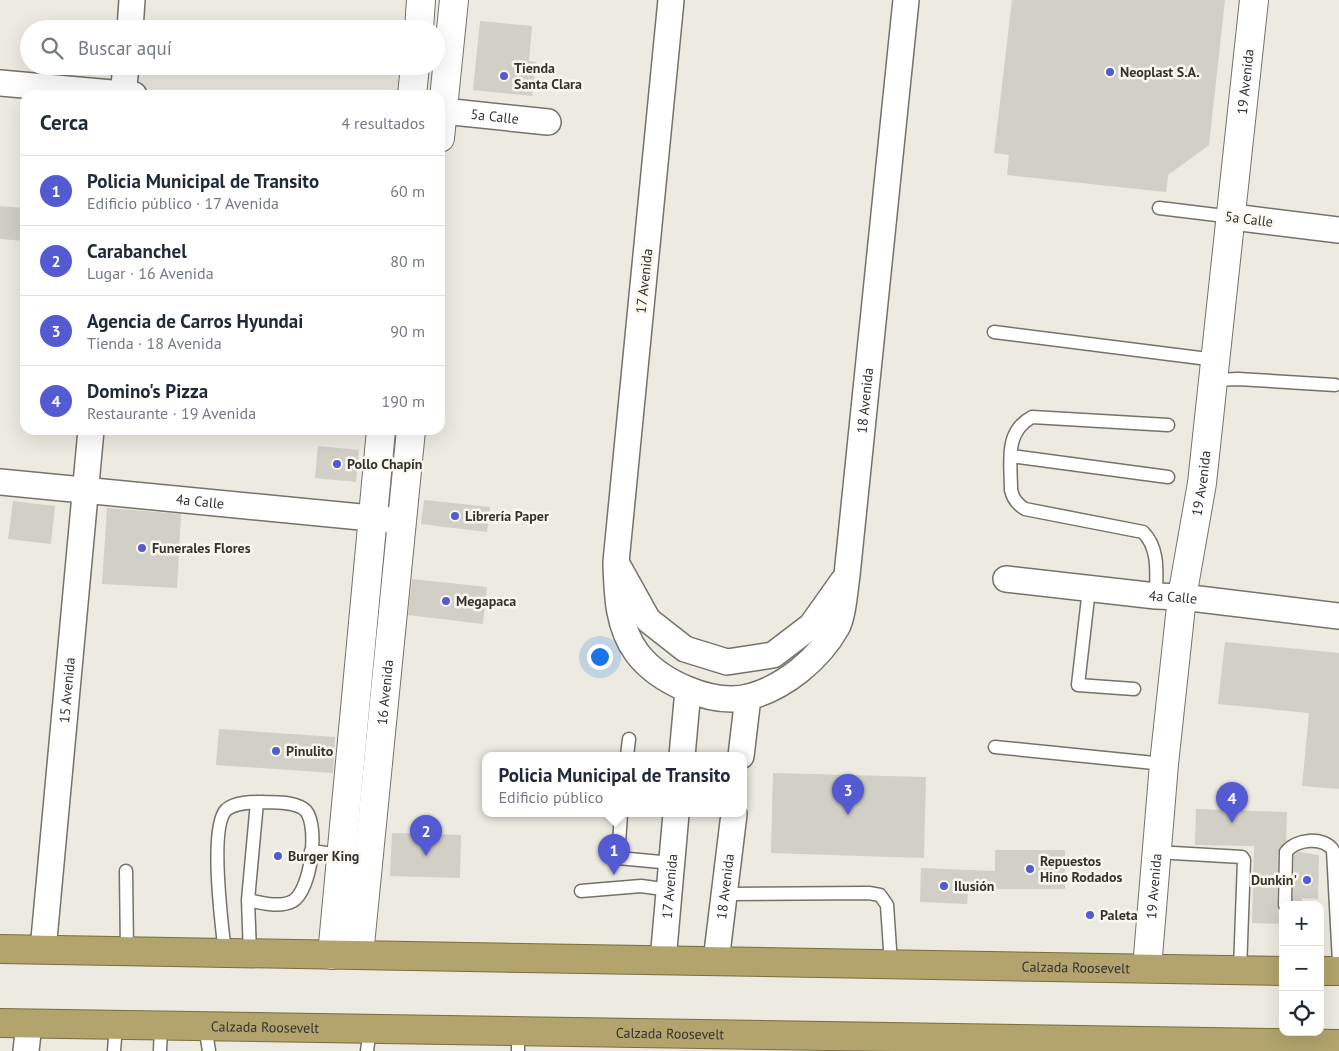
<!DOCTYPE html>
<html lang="es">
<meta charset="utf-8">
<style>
:root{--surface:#fff;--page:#f6f6f7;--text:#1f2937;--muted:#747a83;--line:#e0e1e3;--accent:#545ad1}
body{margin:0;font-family:"PT Sans",sans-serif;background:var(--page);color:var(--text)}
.controls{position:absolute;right:15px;bottom:15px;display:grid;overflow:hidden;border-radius:10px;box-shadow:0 5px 20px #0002}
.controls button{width:45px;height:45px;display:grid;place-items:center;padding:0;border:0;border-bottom:1px solid var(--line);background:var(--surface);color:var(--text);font:25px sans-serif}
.you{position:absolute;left:599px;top:656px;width:18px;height:18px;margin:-12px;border:4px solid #fff;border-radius:50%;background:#1a73e8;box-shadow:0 0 0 8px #1a73e833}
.badge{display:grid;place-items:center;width:32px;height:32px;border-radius:50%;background:var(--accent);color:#fff;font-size:16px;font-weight:700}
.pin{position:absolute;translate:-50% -41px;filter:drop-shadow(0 1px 2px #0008)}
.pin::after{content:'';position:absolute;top:26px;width:18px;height:15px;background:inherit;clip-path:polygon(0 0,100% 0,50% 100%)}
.popup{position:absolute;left:482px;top:752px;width:265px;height:65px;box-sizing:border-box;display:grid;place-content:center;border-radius:10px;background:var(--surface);filter:drop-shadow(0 1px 4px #0005);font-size:16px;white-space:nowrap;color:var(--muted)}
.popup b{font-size:19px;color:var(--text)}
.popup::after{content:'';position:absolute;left:50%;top:100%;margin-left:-10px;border:10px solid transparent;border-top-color:var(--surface)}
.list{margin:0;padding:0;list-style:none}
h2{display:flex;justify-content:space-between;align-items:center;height:65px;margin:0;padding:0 20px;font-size:21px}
h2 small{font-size:16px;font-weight:400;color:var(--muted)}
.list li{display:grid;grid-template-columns:32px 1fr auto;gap:15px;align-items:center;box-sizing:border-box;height:70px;padding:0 20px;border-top:1px solid var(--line)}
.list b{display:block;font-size:19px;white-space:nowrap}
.list p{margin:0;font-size:16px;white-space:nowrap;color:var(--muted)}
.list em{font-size:16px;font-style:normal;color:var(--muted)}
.icon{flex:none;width:28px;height:28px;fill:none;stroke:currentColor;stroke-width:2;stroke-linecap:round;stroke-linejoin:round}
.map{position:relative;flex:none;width:1339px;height:1051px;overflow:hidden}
.search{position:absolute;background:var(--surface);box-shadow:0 5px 20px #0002;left:20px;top:20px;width:425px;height:55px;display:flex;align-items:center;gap:12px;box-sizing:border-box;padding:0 18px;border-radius:28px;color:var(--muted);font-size:19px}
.panel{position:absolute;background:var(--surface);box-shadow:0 5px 20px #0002;left:20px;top:90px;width:425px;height:345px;border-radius:15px}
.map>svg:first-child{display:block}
.building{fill:#d1cfc6}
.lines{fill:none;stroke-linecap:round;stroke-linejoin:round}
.service-casing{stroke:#74726a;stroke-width:15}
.minor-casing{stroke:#74726a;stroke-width:28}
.tertiary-casing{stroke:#74726a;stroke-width:30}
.secondary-casing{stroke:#74726a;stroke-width:30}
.trunk-casing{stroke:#796e3f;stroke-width:30}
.service{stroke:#fff;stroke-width:12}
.minor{stroke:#fff;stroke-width:25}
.tertiary{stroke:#fff;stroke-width:28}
.secondary{stroke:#fff;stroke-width:28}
.trunk{stroke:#b2a46c;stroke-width:28}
.poi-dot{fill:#545ad1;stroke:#faf8ee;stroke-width:2}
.labels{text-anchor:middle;stroke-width:5;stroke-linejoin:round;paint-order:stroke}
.poi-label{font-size:14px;font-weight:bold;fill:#343330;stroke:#faf8ee;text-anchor:start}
.street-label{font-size:14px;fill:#343330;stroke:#faf8ee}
</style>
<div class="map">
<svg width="1339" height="1051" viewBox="0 0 1339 1051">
<rect width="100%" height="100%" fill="#eceae1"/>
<path class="building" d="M1012,0H1225L1209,145L1168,175L1166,192L1007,175L1009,155L994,153Z
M480,21L532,26L529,61L536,62L532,96L473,90Z
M0,206L25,208V241L0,239Z
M318,446L359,450L356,482L315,478Z
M424,500L490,507L487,532L421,524Z
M13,501L55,506L51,544L8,539Z
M107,508L181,514L177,588L102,584Z
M412,579L487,587L483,624L408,615Z
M1225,642L1339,653V789L1302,786L1309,713L1218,704Z
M219,729L335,737L333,773L216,765Z
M773,773L926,777L924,858L771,853Z
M1196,809L1287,812L1286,841L1278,852L1277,905L1281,912V924L1252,923L1254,846L1195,845Z
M392,833L461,835L460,878L390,876Z
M995,850H1065V889H968L967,904L920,902L921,868L995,871Z
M1299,852L1319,855L1318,899L1302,898V905H1293L1294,855Z"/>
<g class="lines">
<defs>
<path id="service" d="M1159,208L1233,217
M994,332L1216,360
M1214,380L1238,379L1335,385
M1011,456L1168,477
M1089,589L1078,685L1134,689
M1156,596C1156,574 1160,549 1143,532L1025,509C1017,504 1013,499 1011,490C1011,462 1004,432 1032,417L1168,425
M995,747L1164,764
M627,756L629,739
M621,814L618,858L672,863
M311,851L341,855
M1156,852L1242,857L1244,860L1240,970
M126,871L127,951
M581,891L641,886L670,890
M724,894L869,893L880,895L887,905L891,964
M1285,905L1286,852C1296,839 1323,836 1333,850L1339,963
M225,953C222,927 209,828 226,810C235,802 252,802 263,802C275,803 297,801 306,811C319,827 311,890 293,901C280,908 262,903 248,900
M250,953L248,900L257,802
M205,1026L209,1051
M114,1051L116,1025
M160,1051L161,1026
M367,1051L370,1029
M518,1051V1031"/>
<g id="minor">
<path id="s1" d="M671,0L616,562C617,593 617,626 637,653C659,682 712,706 749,697C785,687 819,659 837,627C843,616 845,589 847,575L906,0"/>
<path d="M130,29L132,0"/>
<path d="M0,83L134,95"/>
<path d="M123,95L126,66"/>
<path id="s2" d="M443,111L548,122"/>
<path d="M1233,217L1339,230"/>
<path id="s3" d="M0,482L402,521"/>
<path d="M618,566L648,620L685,649L727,662L773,655L811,626L843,581"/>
<path id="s4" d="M1006,579L1156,596L1182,597L1339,616"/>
<path d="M682,756L688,690"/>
<path d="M741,756L748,697"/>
<path id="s5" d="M43,950L91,430"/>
<path id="s6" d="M663,960L676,814"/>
<path id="s7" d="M716,961L734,814"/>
<path d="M26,1051L29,1024"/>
</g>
<g id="tertiary">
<path id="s8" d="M1147,968L1164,764L1182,597L1202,483L1254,0"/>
</g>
<g id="secondary">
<path d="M419,29L421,0"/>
<path d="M412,95L415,66"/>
<path d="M440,138L454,0"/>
<path d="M332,955L381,430"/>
<path id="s9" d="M359,955L411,430"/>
</g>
<g id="trunk">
<path id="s10" d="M0,949L1283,971"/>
<path d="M1320,971H1339"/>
<path id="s11" d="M0,1023L1339,1044"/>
</g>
</defs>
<use href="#service" class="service-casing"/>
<use href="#minor" class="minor-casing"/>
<use href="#tertiary" class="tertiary-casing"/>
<use href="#secondary" class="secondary-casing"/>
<use href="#trunk" class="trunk-casing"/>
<use href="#service" class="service"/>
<use href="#minor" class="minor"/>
<use href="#tertiary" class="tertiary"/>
<use href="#secondary" class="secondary"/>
<use href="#trunk" class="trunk"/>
</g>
<g class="poi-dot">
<circle cx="1110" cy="72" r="5"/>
<circle cx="504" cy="76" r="5"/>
<circle cx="337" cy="464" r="5"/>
<circle cx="455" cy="516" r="5"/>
<circle cx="142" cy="548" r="5"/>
<circle cx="446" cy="601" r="5"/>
<circle cx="276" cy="751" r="5"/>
<circle cx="278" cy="856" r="5"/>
<circle cx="1030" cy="869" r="5"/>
<circle cx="1307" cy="880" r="5"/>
<circle cx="944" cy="886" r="5"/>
<circle cx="1090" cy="915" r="5"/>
</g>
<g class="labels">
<g class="poi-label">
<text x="514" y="73">Tienda<tspan x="514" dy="16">Santa Clara</tspan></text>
<text x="1120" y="77">Neoplast S.A.</text>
<text x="347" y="469">Pollo Chapín</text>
<text x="465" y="521">Librería Paper</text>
<text x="152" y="553">Funerales Flores</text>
<text x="456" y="606">Megapaca</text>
<text x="286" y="756">Pinulito</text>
<text x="288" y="861">Burger King</text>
<text x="1040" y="866">Repuestos<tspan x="1040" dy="16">Hino Rodados</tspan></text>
<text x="1297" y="885" text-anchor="end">Dunkin'</text>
<text x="954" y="891">Ilusión</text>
<text x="1100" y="920">Paleta</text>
</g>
<g class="street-label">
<text dy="5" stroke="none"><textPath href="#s8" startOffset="892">19 Avenida</textPath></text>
<text dy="5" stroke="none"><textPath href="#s2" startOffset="52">5a Calle</textPath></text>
<text transform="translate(1249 219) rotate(7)" y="5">5a Calle</text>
<text transform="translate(644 281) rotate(-84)" y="5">17 Avenida</text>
<text dy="5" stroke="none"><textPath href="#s1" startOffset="1129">18 Avenida</textPath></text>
<text dy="5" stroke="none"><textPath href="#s8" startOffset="488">19 Avenida</textPath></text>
<text dy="5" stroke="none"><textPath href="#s3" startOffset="201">4a Calle</textPath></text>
<text dy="5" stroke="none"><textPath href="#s4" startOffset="168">4a Calle</textPath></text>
<text dy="5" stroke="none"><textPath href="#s5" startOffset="261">15 Avenida</textPath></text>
<text dy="5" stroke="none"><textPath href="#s9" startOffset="264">16 Avenida</textPath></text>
<text dy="5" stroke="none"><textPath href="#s8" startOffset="82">19 Avenida</textPath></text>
<text dy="5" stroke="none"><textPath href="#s6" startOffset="74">17 Avenida</textPath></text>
<text dy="5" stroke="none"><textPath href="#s7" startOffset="75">18 Avenida</textPath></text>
<text dy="5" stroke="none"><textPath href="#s10" startOffset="1076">Calzada Roosevelt</textPath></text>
<text dy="5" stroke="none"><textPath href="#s11" startOffset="265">Calzada Roosevelt</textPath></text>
<text dy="5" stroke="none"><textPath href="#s11" startOffset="670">Calzada Roosevelt</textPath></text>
</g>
</g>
</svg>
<div class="controls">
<button>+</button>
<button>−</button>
<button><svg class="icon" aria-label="locate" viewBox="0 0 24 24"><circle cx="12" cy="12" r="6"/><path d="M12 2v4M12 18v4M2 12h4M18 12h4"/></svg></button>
</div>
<div class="you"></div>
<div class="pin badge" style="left:614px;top:875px">1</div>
<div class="popup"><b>Policia Municipal de Transito</b>Edificio público</div>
<div class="pin badge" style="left:426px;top:856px">2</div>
<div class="pin badge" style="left:848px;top:815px">3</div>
<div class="pin badge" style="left:1232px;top:823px">4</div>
<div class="search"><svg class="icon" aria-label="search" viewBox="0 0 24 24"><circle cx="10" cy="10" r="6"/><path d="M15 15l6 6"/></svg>Buscar aquí</div>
<section class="panel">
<h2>Cerca<small>4 resultados</small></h2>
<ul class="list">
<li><span class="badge">1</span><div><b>Policia Municipal de Transito</b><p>Edificio público · 17 Avenida</p></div><em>60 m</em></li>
<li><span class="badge">2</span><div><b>Carabanchel</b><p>Lugar · 16 Avenida</p></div><em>80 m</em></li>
<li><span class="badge">3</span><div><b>Agencia de Carros Hyundai</b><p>Tienda · 18 Avenida</p></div><em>90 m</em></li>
<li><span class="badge">4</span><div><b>Domino's Pizza</b><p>Restaurante · 19 Avenida</p></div><em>190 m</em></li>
</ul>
</section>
</div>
